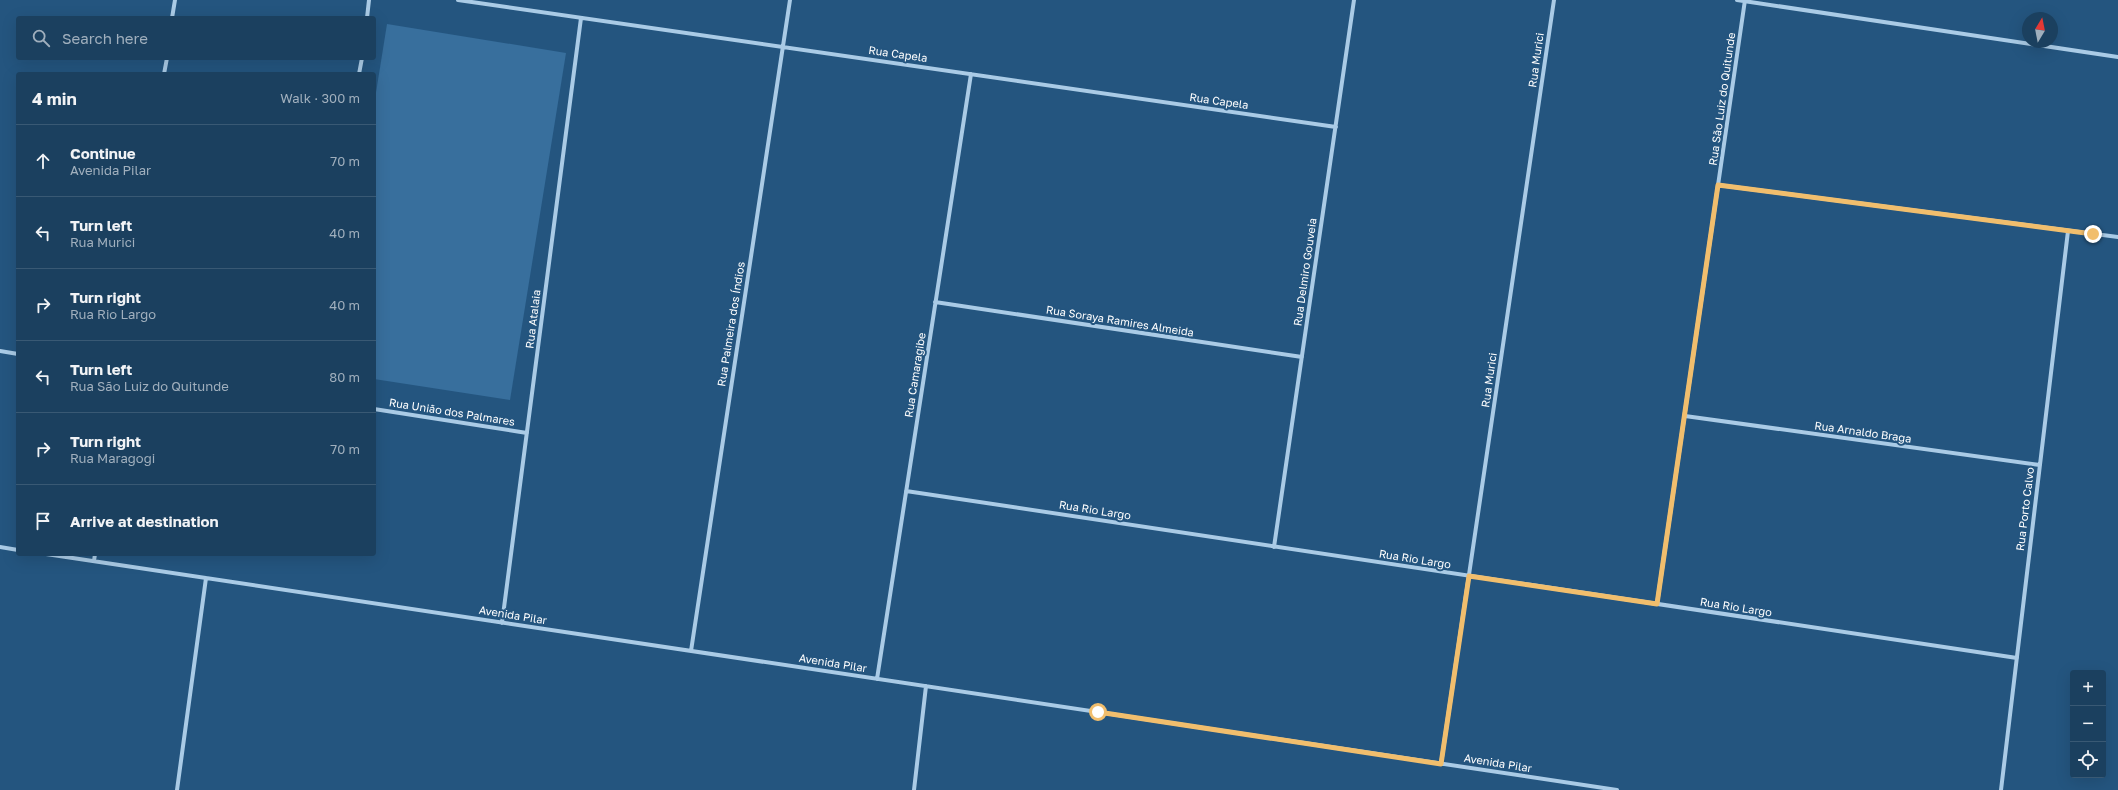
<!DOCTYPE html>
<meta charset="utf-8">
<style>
:root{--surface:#1b405f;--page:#244765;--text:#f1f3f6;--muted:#a0afbd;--line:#395974}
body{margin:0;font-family:"Golos Text",sans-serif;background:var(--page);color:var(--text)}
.controls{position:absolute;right:12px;bottom:12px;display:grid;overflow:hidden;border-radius:4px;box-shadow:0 4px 16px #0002}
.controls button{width:36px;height:36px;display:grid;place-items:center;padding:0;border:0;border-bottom:1px solid var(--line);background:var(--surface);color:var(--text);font:20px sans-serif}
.compass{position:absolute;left:2022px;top:12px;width:36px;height:36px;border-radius:50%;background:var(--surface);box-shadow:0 4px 16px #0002;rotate:10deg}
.stop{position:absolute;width:12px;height:12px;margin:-9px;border:3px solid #f1be6d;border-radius:50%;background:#fff}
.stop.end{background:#f1be6d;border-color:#fff;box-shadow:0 1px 4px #0008}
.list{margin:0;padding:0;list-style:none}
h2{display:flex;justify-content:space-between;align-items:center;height:52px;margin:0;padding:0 16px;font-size:17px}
h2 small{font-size:13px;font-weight:400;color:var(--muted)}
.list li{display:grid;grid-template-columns:26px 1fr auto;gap:12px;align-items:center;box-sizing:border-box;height:72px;padding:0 16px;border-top:1px solid var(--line)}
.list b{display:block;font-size:15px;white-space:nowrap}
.list p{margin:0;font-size:13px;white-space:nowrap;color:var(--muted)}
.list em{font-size:13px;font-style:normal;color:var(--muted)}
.icon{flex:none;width:22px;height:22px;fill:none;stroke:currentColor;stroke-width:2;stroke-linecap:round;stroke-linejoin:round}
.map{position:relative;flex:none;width:2118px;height:790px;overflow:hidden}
.search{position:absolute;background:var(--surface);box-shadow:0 4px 16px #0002;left:16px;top:16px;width:360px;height:44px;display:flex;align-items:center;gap:10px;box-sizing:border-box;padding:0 14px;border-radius:4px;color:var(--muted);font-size:15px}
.panel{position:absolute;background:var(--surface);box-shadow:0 4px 16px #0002;left:16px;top:72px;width:360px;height:484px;border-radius:4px}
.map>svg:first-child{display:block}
.green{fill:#386f9d}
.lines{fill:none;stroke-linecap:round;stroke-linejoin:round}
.minor{stroke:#aacbe6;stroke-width:4}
.route{stroke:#f1be6d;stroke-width:5}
.labels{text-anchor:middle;stroke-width:4;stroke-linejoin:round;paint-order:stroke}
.street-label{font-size:11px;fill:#fff;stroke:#24557f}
</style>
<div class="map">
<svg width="2118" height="790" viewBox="0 0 2118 790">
<rect width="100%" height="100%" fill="#24557f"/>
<path class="green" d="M387,24L566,53L510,400L374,379V105Z"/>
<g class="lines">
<path class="minor" d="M458,0L1336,127
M1737,0L2118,57
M172,18L175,0
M367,18L369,0
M164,74L167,58
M359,74L362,58
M1718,185L2118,237
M935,302L1302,357
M0,351L18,354
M374,409L527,433
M1685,416L2040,465
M906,491L2017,658
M0,547L18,550
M1274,547L1354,0
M46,554L1617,790
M94,561L95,554
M1657,604L1745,0
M502,623L581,18
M691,651L790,0
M877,679L971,74
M1441,764L1554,0
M177,790L206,578
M914,790L926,686
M2001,790L2068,231"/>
</g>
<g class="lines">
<path class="route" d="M1098,712L1441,764L1469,576L1657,604L1718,185L2093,234"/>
</g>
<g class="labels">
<g class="street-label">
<text transform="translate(898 54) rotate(8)" y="4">Rua Capela</text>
<text transform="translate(1536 60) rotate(-82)" y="4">Rua Murici</text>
<text transform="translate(1722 99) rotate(-82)" y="4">Rua São Luiz do Quitunde</text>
<text transform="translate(1219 101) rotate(8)" y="4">Rua Capela</text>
<text transform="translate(1305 272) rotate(-82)" y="4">Rua Delmiro Gouveia</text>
<text transform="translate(533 319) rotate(-83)" y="4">Rua Atalaia</text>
<text transform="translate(1120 321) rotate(9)" y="4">Rua Soraya Ramires Almeida</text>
<text transform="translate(731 324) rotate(-81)" y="4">Rua Palmeira dos Índios</text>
<text transform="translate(915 375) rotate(-81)" y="4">Rua Camaragibe</text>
<text transform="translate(1489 380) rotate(-82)" y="4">Rua Murici</text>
<text transform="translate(452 412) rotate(9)" y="4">Rua União dos Palmares</text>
<text transform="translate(1863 432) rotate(8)" y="4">Rua Arnaldo Braga</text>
<text transform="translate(2025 509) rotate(-83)" y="4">Rua Porto Calvo</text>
<text transform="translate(1095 510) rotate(9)" y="4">Rua Rio Largo</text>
<text transform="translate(1415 559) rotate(9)" y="4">Rua Rio Largo</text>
<text transform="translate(1736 607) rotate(9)" y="4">Rua Rio Largo</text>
<text transform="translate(513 615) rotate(9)" y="4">Avenida Pilar</text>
<text transform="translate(833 663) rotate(9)" y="4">Avenida Pilar</text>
<text transform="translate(1498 763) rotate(9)" y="4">Avenida Pilar</text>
</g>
</g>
</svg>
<div class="controls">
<button>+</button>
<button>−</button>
<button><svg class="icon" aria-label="locate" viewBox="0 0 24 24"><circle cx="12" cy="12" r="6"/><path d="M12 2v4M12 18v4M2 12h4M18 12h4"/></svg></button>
</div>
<svg class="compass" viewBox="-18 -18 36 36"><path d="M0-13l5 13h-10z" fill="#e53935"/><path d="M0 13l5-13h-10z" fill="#a0afbd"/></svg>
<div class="stop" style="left:1098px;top:712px"></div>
<div class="stop end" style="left:2093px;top:234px"></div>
<div class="search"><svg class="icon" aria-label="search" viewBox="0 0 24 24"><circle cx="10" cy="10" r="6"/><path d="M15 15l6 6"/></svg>Search here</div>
<section class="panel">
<h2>4 min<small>Walk · 300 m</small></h2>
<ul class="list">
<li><svg class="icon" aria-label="ahead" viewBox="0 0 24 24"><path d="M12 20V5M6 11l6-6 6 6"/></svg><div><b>Continue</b><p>Avenida Pilar</p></div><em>70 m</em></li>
<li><svg class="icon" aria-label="left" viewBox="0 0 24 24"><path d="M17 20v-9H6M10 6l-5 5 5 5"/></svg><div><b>Turn left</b><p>Rua Murici</p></div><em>40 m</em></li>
<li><svg class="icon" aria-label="right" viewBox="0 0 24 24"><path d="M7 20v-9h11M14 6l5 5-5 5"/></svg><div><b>Turn right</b><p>Rua Rio Largo</p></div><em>40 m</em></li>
<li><svg class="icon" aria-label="left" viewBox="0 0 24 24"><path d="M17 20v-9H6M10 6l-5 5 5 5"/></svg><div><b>Turn left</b><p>Rua São Luiz do Quitunde</p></div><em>80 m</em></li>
<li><svg class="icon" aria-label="right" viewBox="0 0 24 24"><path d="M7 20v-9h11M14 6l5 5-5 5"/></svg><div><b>Turn right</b><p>Rua Maragogi</p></div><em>70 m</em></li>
<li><svg class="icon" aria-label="arrive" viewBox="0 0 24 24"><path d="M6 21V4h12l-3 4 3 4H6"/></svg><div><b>Arrive at destination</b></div></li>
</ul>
</section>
</div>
